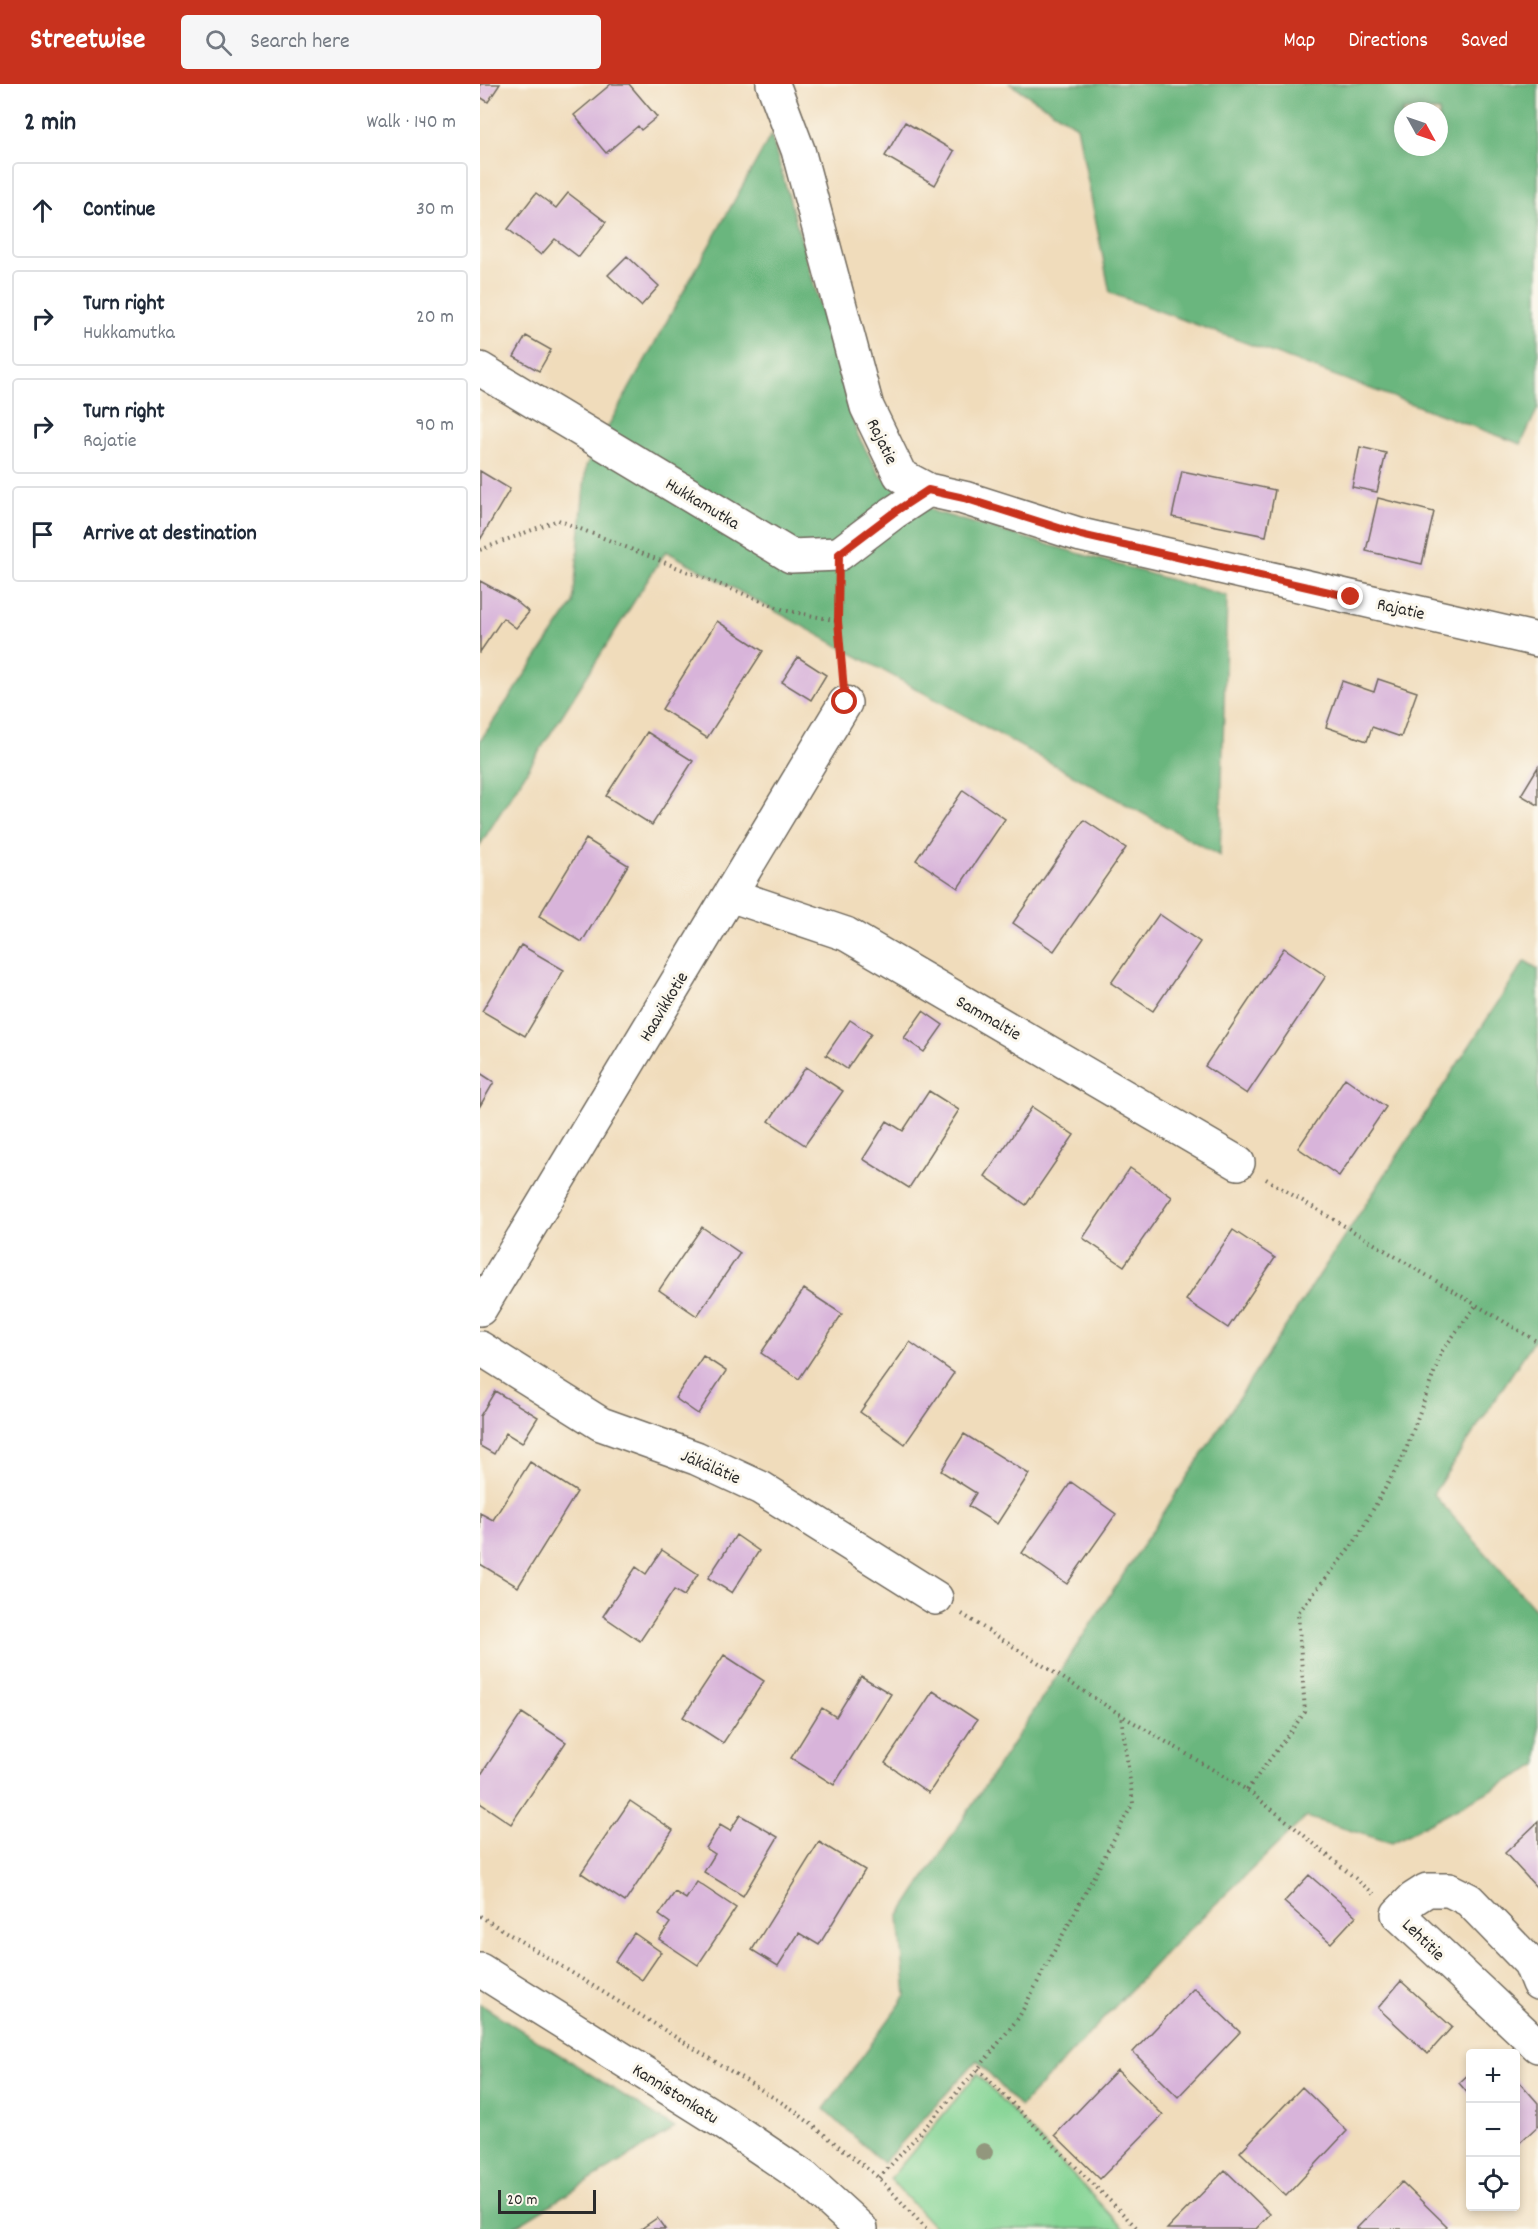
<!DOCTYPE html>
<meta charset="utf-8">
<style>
:root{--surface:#fff;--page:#f6f6f7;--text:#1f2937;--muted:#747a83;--line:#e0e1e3;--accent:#c8321e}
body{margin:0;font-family:Dekko,sans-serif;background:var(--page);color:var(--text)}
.controls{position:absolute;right:18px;bottom:18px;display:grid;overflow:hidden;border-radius:6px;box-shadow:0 3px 9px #0003}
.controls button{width:54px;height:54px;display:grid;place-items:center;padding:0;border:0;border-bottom:2px solid var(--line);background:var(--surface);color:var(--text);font:30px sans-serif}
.compass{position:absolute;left:914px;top:18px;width:54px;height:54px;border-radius:50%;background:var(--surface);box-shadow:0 3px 9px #0003;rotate:130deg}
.scale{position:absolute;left:18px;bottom:15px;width:98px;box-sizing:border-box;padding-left:6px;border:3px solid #2b2b2b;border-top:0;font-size:16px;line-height:21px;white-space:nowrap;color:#2b2b2b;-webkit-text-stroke:4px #fbf7ec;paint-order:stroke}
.stop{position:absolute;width:18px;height:18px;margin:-14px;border:4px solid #c8321e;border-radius:50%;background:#fff}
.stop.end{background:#c8321e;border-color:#fff;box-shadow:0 2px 6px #0008}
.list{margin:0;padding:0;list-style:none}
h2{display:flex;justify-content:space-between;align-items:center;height:78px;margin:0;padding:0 24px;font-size:26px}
h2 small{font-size:20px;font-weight:400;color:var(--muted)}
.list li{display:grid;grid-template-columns:39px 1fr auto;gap:18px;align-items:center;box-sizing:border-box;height:96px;margin:0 12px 12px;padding:0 12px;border:2px solid var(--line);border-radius:6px}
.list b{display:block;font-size:22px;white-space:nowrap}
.list p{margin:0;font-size:20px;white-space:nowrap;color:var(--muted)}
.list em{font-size:20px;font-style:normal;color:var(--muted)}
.icon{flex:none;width:33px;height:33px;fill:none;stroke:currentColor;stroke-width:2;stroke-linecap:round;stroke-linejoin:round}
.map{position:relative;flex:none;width:1058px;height:2145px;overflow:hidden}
header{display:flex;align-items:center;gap:36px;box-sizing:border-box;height:84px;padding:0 30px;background:var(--accent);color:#fff}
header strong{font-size:28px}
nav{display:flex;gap:33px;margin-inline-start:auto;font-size:21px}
.search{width:420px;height:54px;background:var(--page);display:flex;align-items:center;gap:15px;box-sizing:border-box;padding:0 21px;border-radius:6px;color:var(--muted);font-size:22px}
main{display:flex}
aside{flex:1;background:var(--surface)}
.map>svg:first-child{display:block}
.green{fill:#84d494;stroke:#588060;stroke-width:1.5}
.forest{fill:#6bb67e;stroke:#4b7054;stroke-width:1.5;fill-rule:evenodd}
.building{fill:#d8b4da}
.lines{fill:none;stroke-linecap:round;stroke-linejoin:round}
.minor-casing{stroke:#70695d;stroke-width:36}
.path{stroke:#70695d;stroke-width:4;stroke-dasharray:1.5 4.5;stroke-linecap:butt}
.minor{stroke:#fff;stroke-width:33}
.tree{fill:#92977d}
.route{stroke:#c8321e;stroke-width:8}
.labels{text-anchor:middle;stroke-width:6;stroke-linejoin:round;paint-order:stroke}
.street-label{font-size:18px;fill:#2b2b2b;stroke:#fbf7ec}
</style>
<header>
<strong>Streetwise</strong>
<div class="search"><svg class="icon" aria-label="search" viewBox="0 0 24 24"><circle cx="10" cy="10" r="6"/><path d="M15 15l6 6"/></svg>Search here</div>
<nav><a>Map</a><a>Directions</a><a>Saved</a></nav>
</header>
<main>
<aside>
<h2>2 min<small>Walk · 140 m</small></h2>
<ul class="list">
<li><svg class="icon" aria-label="ahead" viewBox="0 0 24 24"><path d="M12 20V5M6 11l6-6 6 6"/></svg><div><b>Continue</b></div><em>30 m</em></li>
<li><svg class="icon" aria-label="right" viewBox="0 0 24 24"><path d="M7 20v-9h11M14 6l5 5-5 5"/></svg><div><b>Turn right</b><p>Hukkamutka</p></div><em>20 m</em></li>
<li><svg class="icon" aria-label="right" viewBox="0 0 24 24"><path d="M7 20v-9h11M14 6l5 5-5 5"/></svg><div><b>Turn right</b><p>Rajatie</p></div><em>90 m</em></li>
<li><svg class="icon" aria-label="arrive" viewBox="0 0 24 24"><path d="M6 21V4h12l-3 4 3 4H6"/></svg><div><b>Arrive at destination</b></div></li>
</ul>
</aside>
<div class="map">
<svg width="1058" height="2145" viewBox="0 0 1058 2145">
<rect width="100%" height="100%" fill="#fbf7ec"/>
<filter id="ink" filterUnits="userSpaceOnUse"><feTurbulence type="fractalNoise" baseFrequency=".0167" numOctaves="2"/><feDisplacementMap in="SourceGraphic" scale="12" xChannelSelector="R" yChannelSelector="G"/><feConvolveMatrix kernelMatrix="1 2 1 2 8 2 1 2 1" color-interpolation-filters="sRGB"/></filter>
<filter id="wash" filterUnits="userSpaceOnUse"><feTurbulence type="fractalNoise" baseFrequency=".008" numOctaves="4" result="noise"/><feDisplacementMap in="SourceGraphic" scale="24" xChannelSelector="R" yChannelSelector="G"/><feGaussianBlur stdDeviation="1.35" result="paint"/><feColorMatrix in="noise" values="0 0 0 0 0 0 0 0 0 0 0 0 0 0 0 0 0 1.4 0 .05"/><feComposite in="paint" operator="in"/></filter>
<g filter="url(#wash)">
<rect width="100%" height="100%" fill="#f0dcbb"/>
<path class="green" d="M497,1990L644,2145H456L410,2095Z"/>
<path class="forest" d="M530,0H1058V324L1041,360L630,209L597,42ZM923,27H959V63H923Z
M291,51L377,350L400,391L455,428L747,512L740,772L186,467L0,761V657L93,520L106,382Z
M1045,877L1058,885V1250L953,1410L1058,1528V1681L912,1759L826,1733L693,1861L540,2023L497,1976L403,2079L344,2025L426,1912L419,1833Z
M0,1920L195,2044L31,2145H0Z"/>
<g id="blocks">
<path class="building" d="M0,0H20L8,18L0,13Z
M131,0H149L177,33L161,46L158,42L126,69L94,31Z
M425,38L474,67L455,101L405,72Z
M56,109L76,124L88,109L126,138L99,173L75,155L61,171L28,145Z
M147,172L179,202L161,222L128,191Z
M46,252L71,266L59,287L34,273Z
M880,363L906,369L897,408L872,403Z
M0,387L30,405L0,456Z
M702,387L795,406L786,452L692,433Z
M898,414L954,428L942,480L886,467Z
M0,497L33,515L49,528L36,544L23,534L0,568Z
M237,537L283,567L227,654L182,625Z
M318,573L346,591L331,616L302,598Z
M898,595L937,608L921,653L892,643L887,657L846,643L862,597L894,608Z
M167,648L213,677L172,741L126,712Z
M1058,683V721L1041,711Z
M483,706L525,735L478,804L436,776Z
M604,736L646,764L574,867L533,839Z
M106,755L148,781L102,858L59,832Z
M679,830L720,858L673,927L631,899Z
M41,861L84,886L45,952L2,927Z
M804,864L846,892L767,1010L725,982Z
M443,927L463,941L444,968L424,954Z
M370,936L391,950L367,985L346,971Z
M326,983L363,1007L325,1061L289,1037Z
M0,989L14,998L0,1022Z
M865,994L906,1023L859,1092L818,1064Z
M449,1007L479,1026L429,1104L383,1075L407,1037L423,1047Z
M552,1023L594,1051L546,1121L505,1092Z
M650,1084L692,1113L644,1182L603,1154Z
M222,1143L260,1169L217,1232L179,1206Z
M753,1146L795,1174L748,1244L706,1216Z
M324,1205L362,1230L319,1295L281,1269Z
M430,1258L474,1289L425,1360L380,1328Z
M223,1272L246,1287L218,1330L195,1314Z
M15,1307L58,1333L42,1359L26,1349L14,1370L0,1362V1332Z
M484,1350L549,1390L517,1440L488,1422L496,1409L461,1387Z
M50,1378L97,1408L38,1503L0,1480V1429L13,1436Z
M591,1398L636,1430L587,1500L542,1469Z
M256,1451L279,1467L252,1509L228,1494Z
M182,1466L218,1490L204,1512L194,1506L160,1557L123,1532L156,1483L166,1490Z
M244,1571L284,1597L243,1659L203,1633Z
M381,1592L411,1610L354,1701L311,1674L342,1624L356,1633Z
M453,1607L497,1636L449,1709L405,1679Z
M42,1629L86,1658L31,1740L0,1719V1692Z
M150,1717L193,1746L145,1818L101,1789Z
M260,1731L298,1753L263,1812L224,1788L235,1770L226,1764L240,1741L250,1747Z
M1058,1738V1805L1025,1769Z
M339,1758L385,1786L339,1861L319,1849L298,1882L272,1866Z
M829,1791L876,1832L851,1859L804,1818Z
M217,1798L256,1824L218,1881L179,1855L190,1839L179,1831L195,1808L206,1815Z
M154,1849L181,1868L162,1896L135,1877Z
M921,1897L972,1943L948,1970L898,1924Z
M714,1904L760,1948L698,2013L653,1968Z
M637,1986L683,2031L620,2095L575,2051Z
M990,1989V2012L979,1999Z
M1036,1994L1058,2019V2042L1036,2062Z
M822,2003L867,2047L806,2112L760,2068Z
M745,2086L790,2130L776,2145H687Z
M922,2098L967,2142L964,2145H876Z
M177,2134L185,2145H161Z"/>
</g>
</g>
<g filter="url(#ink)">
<use href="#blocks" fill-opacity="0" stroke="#70695d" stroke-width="1.5"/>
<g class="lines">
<defs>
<path id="minor" d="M293,0L318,66L387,323L420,391L448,406L484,414L601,451L1058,556
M0,285L311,472L359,470L413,429L448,406
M250,811L366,850L758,1079
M0,1225L365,619
M0,1264L121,1340L216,1374L281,1404L456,1514
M0,1886L241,2037L325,2094L381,2145
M1058,1899L1050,1879L989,1816L969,1806H947L933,1815L918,1830L1058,1962"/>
</defs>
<use href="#minor" class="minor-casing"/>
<path class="path" d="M0,466L78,436L304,526L358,537
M359,504L358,537L363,586
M786,1095L1058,1258
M482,1530L641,1631L767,1706L808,1738L894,1810
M767,1706L825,1628L818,1529L874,1459L924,1371L962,1267L997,1220
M0,1832L312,2025L399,2094L446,2145
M498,1985L658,2145
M399,2094L498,1985L539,1933L653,1719L641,1631"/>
<use href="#minor" class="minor"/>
</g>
<circle class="tree" cx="504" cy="2068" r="9"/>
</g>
<g class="lines" filter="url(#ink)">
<path class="route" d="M365,618L358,537L359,470L413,429L448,406L484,414L601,451L871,513"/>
</g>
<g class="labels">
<g class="street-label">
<text transform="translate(403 357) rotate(64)" y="6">Rajatie</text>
<text transform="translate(223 419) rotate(31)" y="6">Hukkamutka</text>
<text transform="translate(921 524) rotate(13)" y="6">Rajatie</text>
<text transform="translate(183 922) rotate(-59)" y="6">Haavikkotie</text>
<text transform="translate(509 933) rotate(30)" y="6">Sammaltie</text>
<text transform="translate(231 1382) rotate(23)" y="6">Jäkälätie</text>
<text transform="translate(944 1855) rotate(44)" y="6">Lehtitie</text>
<text transform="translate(196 2009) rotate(32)" y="6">Kannistonkatu</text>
</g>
</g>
</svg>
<div class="controls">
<button>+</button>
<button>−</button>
<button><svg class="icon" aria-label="locate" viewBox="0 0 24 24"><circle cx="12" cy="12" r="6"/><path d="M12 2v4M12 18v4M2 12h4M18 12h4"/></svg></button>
</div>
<svg class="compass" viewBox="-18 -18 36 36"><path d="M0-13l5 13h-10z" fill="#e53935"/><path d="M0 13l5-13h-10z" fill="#747a83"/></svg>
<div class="scale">20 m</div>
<div class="stop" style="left:365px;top:618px"></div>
<div class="stop end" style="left:871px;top:513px"></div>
</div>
</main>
